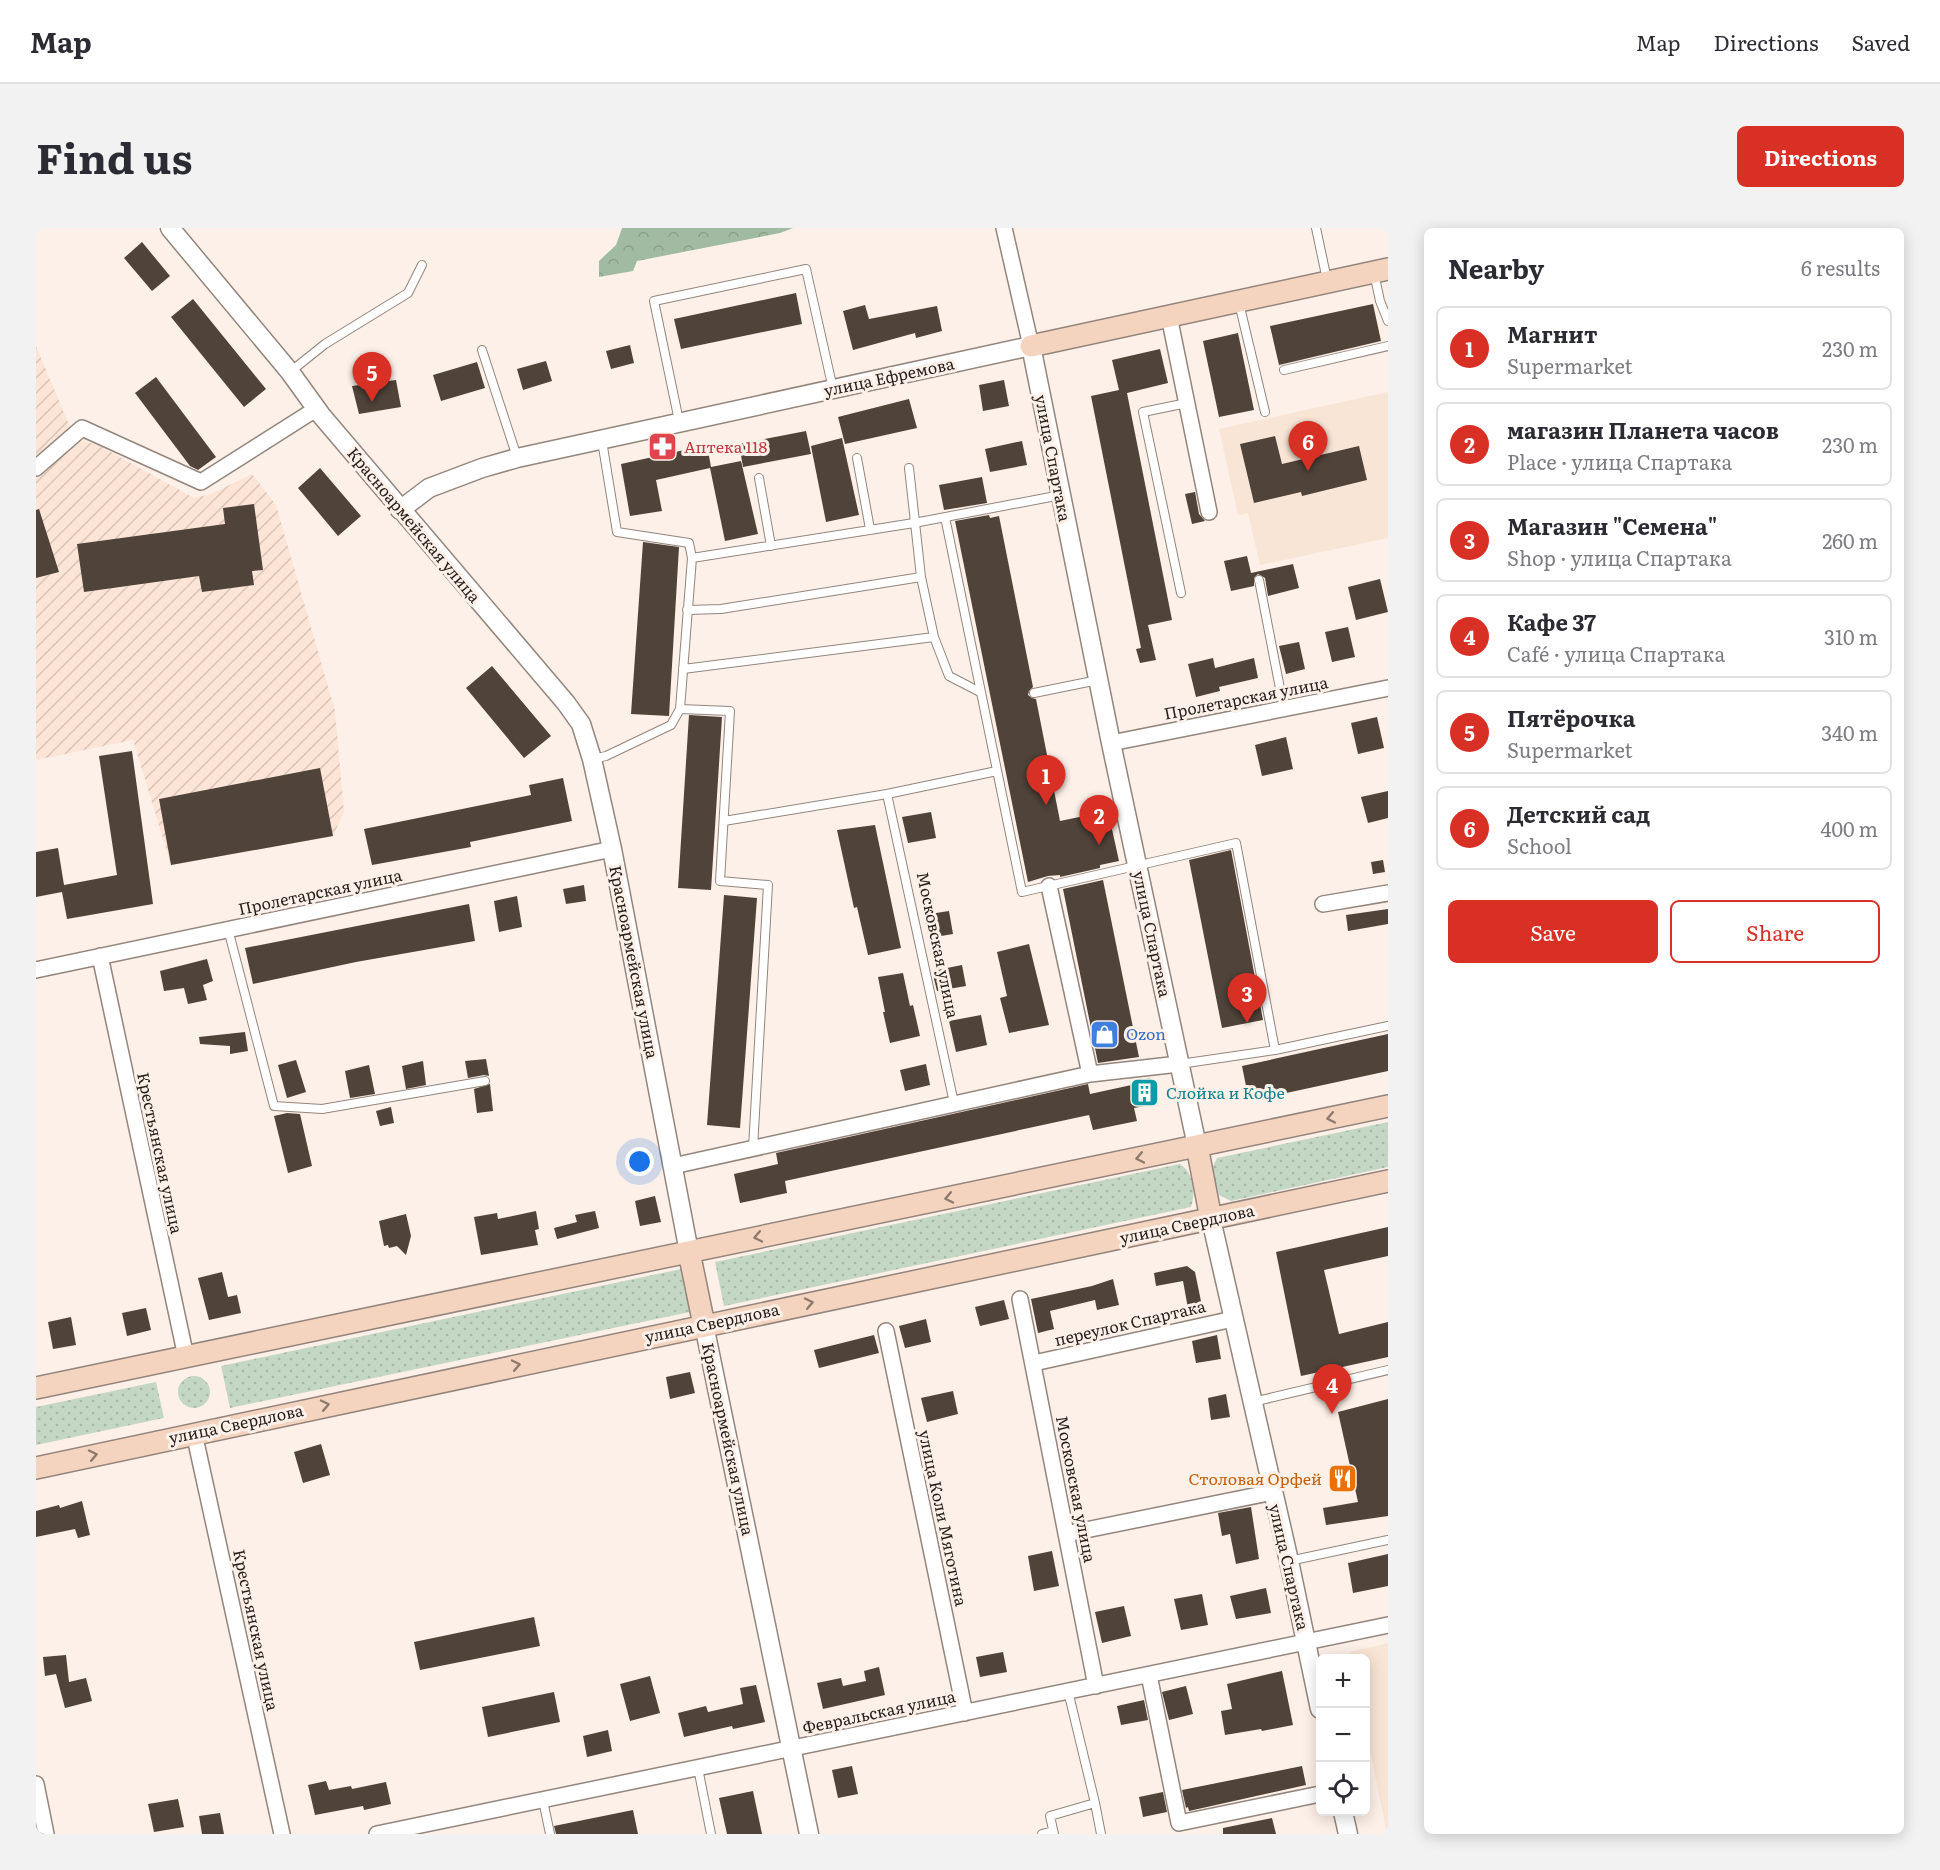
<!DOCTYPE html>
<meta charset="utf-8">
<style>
:root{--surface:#fff;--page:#f2f2f3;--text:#2b2b33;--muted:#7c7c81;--line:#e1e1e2;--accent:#d93025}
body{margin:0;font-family:Literata,serif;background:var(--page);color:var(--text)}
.controls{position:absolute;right:18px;bottom:18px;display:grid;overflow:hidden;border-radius:9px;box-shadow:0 3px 15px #0003}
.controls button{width:54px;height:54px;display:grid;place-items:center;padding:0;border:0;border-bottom:2px solid var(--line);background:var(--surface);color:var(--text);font:30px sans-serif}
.you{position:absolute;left:604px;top:934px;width:21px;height:21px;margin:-15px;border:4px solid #fff;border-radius:50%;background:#1a73e8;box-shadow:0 0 0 9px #1a73e833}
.badge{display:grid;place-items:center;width:39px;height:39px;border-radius:50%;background:var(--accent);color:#fff;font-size:20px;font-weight:700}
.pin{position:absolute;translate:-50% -50px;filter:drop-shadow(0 2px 3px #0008)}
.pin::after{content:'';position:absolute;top:32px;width:21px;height:18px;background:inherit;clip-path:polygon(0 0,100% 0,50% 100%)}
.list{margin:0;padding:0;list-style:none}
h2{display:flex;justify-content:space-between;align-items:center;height:78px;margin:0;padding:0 24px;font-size:26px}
h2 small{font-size:20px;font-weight:400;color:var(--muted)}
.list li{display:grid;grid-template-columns:39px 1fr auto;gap:18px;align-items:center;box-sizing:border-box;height:84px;margin:0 12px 12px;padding:0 12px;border:2px solid var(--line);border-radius:9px}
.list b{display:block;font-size:22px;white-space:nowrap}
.list p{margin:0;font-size:20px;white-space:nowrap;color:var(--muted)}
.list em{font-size:20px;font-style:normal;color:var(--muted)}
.actions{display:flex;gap:12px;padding:18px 24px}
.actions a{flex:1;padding:14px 0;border:2px solid var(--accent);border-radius:9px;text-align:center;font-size:21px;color:var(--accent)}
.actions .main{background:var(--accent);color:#fff}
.icon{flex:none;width:33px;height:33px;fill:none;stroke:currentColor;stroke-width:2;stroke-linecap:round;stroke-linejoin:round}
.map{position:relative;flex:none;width:1352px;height:1606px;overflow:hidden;border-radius:9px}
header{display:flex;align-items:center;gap:36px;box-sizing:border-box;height:84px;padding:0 30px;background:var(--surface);border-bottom:2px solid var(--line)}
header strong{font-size:28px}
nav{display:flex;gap:33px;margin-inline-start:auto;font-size:21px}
.intro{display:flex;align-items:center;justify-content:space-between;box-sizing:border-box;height:144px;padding:0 36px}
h1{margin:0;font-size:42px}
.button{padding:15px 27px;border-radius:9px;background:var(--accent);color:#fff;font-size:21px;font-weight:700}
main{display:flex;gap:36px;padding:0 36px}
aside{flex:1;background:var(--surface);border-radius:9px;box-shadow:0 3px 15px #0003}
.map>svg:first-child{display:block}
.industrial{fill:url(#industrial-furrows)}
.education{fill:#f8e5d5}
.grass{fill:url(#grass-dots)}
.forest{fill:url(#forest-crowns)}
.building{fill:#4f433a}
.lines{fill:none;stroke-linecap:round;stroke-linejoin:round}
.service-casing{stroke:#93857c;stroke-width:10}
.minor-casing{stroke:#93857c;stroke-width:18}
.tertiary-casing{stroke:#93857c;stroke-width:21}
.secondary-casing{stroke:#93857c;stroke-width:24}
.service{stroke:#fff;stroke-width:8}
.minor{stroke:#fff;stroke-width:15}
.tertiary{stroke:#fff;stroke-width:18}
.secondary{stroke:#f5d4bf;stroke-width:21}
.oneway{stroke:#8d7a6d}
.labels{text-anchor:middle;stroke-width:6;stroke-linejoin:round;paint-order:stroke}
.street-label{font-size:16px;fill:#251f1b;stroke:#fdf0e8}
.health-label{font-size:16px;fill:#be3a42;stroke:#fdf0e8;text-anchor:start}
.shop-label{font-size:16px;fill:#366cbe;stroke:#fdf0e8;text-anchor:start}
.culture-label{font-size:16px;fill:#0d838f;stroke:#fdf0e8;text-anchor:start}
.food-label{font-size:16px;fill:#c56008;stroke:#fdf0e8;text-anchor:end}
</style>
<header>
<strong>Map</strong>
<nav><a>Map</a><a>Directions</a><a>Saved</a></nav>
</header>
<div class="intro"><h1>Find us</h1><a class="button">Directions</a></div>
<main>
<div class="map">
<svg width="1352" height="1606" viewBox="0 0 1352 1606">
<defs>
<pattern id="industrial-furrows" width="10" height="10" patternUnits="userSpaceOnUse" patternTransform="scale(1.5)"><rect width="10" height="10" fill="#fce5d6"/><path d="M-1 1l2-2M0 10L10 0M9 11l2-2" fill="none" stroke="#d8c4b7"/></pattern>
<pattern id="grass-dots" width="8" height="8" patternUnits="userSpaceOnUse" patternTransform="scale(1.5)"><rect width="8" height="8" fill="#c4d7c4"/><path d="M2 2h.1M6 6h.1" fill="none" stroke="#a8b8a8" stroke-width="1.8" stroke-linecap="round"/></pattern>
<pattern id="forest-crowns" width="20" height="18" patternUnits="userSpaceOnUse" patternTransform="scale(1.5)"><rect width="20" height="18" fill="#a1bba2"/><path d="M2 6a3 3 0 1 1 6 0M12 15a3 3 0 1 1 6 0" fill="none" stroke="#8aa08b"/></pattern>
</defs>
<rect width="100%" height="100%" fill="#fdf0e8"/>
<path class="industrial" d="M0,118L39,211L60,216L158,270L175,266L216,246L240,277L299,483L308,584L297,608L135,637L97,512L0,532Z"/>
<path class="education" d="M1352,164V310L1224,337L1212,285L1202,287L1183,201Z
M1352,1415V1606H1351L1330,1503V1430H1314L1313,1424Z"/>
<path class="grass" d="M1352,894V939L1195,973L1183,967L1176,940L1181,930Z
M1144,936C1157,944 1160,965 1155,979L688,1078L679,1034Z
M645,1041L654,1084L194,1180L185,1138Z
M142 1164a16 16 0 1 1 32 0a16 16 0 1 1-32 0Z
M120,1154L128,1190L0,1217V1179Z"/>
<path class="forest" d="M586,0H757L744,5L601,33L597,43L563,49V33L580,17Z"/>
<path class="building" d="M106,14L134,48L116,63L88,30Z
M760,65L766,96L645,121L638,91Z
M157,71L230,161L208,179L135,89Z
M1337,76L1345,113L1243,137L1234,98Z
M829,77L833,91L901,78L906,103L880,110L879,105L817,122L807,83Z
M1202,105L1218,182L1183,189L1167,113Z
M594,117L598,135L575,141L570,123Z
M1124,121L1132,155L1091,165L1136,392L1112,397L1120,432L1104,435L1100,421L1105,420L1055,168L1083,162L1076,132Z
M510,133L516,153L487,162L481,141Z
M441,134L449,160L405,173L397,147Z
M120,149L180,229L162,242L154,238L99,165Z
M360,152L365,179L323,186L316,158Z
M968,152L973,178L947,183L943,157Z
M873,171L881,200L809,216L802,189Z
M770,203L775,226L707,239L703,216Z
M1239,208L1246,236L1323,218L1331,252L1266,268L1265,264L1218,275L1204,216Z
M806,210L823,287L790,294L775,218Z
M986,213L991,237L954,244L949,221Z
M671,217L675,239L705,233L722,306L689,313L674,240L620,252L626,283L594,288L585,236Z
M284,240L325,288L302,308L262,260Z
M946,249L951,275L908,282L903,257Z
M1159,264L1163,286L1169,293L1156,296L1149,266Z
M218,276L227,342L216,343L218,357L166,364L163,348L48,364L41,316L189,296L187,280Z
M3,281L23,344L0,350V282Z
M953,287L954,290L963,288L997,459L993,463L992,467L996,470L1000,471L1024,593L1072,583L1083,633L1064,637V640L1024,649V647L1012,648L992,654L919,293Z
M607,314L643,319L633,488L595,486Z
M1211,328L1215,345L1257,336L1263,360L1232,368L1229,350L1222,346L1218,350V358L1195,363L1188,333Z
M1344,351L1352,384L1320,392L1312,359Z
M1312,399L1319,429L1296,434L1289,404Z
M1263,414L1269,441L1250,446L1243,418Z
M1177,430L1179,440L1218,430L1222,450L1183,459L1184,463L1160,469L1152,436Z
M456,438L515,508L488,530L430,460Z
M653,487L686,489L675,662L642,660Z
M1341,489L1348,520L1322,526L1315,495Z
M1250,509L1257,541L1226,548L1219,517Z
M96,523L117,676L31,691L26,664L0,669V624L22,620L28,657L81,647L63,528Z
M284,540L297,608L135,637L123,571Z
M527,550L536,593L434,614L435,619L336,637L328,601L495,567L493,557Z
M1352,563V590L1332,595L1325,569Z
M895,584L900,610L872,615L866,589Z
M839,597L865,720L832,727L821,679L818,680L801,602Z
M1195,622L1227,792L1186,800L1153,632Z
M1347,632L1349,644L1337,646L1335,634Z
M1067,652L1103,829L1062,835L1027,661Z
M548,657L550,673L530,676L527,661Z
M688,667L721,670L704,900L671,897Z
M481,668L486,699L463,704L458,673Z
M433,676L439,713L320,734L217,756L209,720Z
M1352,681V696L1312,703L1310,687Z
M913,683L917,706L893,710L887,687Z
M993,716L1013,797L973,805L964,770L971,768L961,724Z
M171,731L177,753L167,757L171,772L152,776L148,760L128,763L124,743Z
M926,737L930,758L901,763L896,743Z
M867,745L874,778L877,777L884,808L854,815L847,784H849L842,749Z
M945,787L951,817L920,824L913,793Z
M209,804L212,823L194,826V818L164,816L163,809Z
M1352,806V843L1213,873L1206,838Z
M450,831L453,848L448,847L432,850L429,833Z
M260,832L270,864L251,870L242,837Z
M387,833L390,857L370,861L366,838Z
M890,836L894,857L869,863L864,842Z
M333,837L339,866L314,870L309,843Z
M1114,850L1120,876L1098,880L1101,893L1057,902L1053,887L749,953L751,965L704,975L698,946L742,936L740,925L1052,856L1054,866L1100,856L1099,853Z
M454,856L457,883L441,885L438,861Z
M355,879L358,895L344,898L340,883Z
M251,885L264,886L276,938L252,945L238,888Z
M619,968L625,994L604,998L599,973Z
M500,983L503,1001L499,1002L502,1017L445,1027L438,989L461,985L462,991Z
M559,983L563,1000L521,1011L518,1000L541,994L539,987Z
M370,986L375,1008L370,1027L361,1018L353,1020L352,1017L348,1018L343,993Z
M1352,999V1028L1288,1042L1303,1106L1352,1094V1129L1265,1148L1240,1024Z
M1151,1038L1159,1044L1167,1083L1153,1086L1147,1053L1120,1058L1118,1045Z
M186,1044L192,1069L201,1067L205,1085L173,1092L162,1050Z
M1077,1051L1083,1077L1061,1082L1059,1072L1014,1083L1018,1101L1002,1105L995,1071L1056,1058Z
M968,1072L973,1091L944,1098L939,1079Z
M110,1080L115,1102L91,1108L86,1085Z
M35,1089L40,1117L17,1121L12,1094Z
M890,1091L895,1114L869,1120L863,1098Z
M838,1107L843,1125L783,1140L778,1122Z
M1181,1107L1185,1131L1160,1135L1156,1113Z
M654,1144L659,1165L634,1171L630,1149Z
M917,1163L922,1186L891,1194L885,1170Z
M1190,1166L1194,1189L1175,1192L1172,1170Z
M1352,1171V1288L1290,1297L1287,1280L1322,1274L1302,1184Z
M285,1216L294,1247L267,1255L258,1224Z
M46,1273L54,1307L42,1310L39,1301L0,1309V1283L23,1277L24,1280Z
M1215,1279L1223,1331L1200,1336L1194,1306L1186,1308L1182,1285Z
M1016,1323L1023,1358L998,1363L992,1328Z
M1352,1326V1358L1317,1365L1312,1335Z
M1230,1360L1235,1385L1200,1391L1194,1368Z
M1166,1366L1172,1397L1145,1402L1138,1371Z
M1088,1378L1095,1408L1066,1415L1059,1384Z
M498,1389L504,1418L384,1442L378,1414Z
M967,1424L971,1444L944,1449L940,1429Z
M30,1427L33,1454L50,1450L56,1473L29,1480L20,1446L9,1448L7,1429Z
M843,1439L849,1467L787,1481L781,1455L805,1450L807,1458L830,1453L828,1443Z
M1246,1443L1257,1497L1226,1503L1225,1501L1189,1507L1185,1483L1196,1481L1191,1456Z
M614,1448L624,1485L594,1493L584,1456Z
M720,1457L729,1494L697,1501L696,1498L648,1509L642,1485L670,1478L672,1484L707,1476L704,1460Z
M1150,1458L1157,1486L1133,1492L1126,1464Z
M518,1464L524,1494L452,1509L446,1479Z
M1108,1472L1112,1492L1085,1497L1081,1478Z
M572,1502L576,1523L551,1529L547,1508Z
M816,1538L822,1566L802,1570L796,1542Z
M1266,1538L1270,1557L1153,1583L1152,1579L1150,1580L1146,1562Z
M290,1553L293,1562L315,1558L316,1561L350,1554L355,1576L328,1582L327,1578L279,1587L272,1557Z
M717,1563L726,1606H691L683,1570Z
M1127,1564L1131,1584L1107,1589L1103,1569Z
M142,1571L148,1599L118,1604L112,1576Z
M597,1582L602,1606H520L518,1598Z
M184,1585L188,1606H166L163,1588Z
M1236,1590L1240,1606H1187V1600Z"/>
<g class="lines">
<defs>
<path id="service" d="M1280,0L1291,52
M1338,45L1344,73L1352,93
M1203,75L1229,184
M446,122L481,229
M1248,142L1352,118
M254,144L289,116L372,65L386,37
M643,193L618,73L770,41L797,161
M566,213L581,304L653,315L656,330
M821,230L834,301
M873,240L885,349L898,409L913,448L944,464
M723,250L735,318
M909,289L986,664L1200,615L1239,822
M1223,352L1248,481
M1145,365L1107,184L1151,175
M651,382L685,381L885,349
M647,441L898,409
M998,465L1062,452
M557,531L570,528L635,497L644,481
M851,566L918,875
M688,593L851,566L961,543
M192,701L238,878L286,881L449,853
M1144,836L1239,822L1352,798
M717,920L732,657L684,653L694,483L644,481L656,330L878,295L1025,267
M1217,1174L1352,1142
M1253,1333L1352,1312
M1032,1463L1059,1575
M662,1540L675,1606
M507,1572L514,1606
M1006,1606L1017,1603
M1018,1606L1014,1588L1059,1575L1065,1606"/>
<path id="minor" d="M968,0L995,118
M1133,88L1173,284
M0,240L46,200L165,254L280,181
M1075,515L1352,460
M1013,658L1054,846
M1287,676L1352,665
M64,728L150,1129
M0,742L576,621
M637,938L1054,846L1143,836
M984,1071L1060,1458
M850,1103L929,1485
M998,1135L1197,1091
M158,1205L246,1606
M1030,1306L1237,1264
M1113,1447L1143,1595L1284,1566
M0,1556L10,1606
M341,1606L1352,1397"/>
<path id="tertiary" d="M134,0L254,144L285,187L530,475L545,496L556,531L576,621L653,1024
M364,282L393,260L446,240L481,230L995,118L1075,515L1161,918
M1175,991L1253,1333L1284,1481
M668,1097L773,1606
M1307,1584L1312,1606"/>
<path id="secondary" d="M995,118L1352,41
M1161,918L1175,991
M653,1024L668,1097
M0,1160L1352,878
M0,1240L1352,953"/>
</defs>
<use href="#service" class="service-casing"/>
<use href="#minor" class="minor-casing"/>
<use href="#tertiary" class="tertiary-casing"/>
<use href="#secondary" class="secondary-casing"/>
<use href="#service" class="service"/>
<use href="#minor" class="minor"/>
<use href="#tertiary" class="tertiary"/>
<use href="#secondary" class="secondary"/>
</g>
<defs><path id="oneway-chevron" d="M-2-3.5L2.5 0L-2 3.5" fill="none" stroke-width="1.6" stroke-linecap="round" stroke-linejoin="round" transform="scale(1.5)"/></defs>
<g class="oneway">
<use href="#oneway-chevron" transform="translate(1295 890) rotate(168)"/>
<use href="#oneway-chevron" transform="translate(1104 930) rotate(168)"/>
<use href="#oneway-chevron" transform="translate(913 970) rotate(168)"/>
<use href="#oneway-chevron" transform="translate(722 1009) rotate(168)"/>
<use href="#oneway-chevron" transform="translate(773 1075) rotate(-12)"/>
<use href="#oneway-chevron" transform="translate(480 1137) rotate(-12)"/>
<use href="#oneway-chevron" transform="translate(289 1177) rotate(-12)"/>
<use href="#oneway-chevron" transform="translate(57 1227) rotate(-12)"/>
</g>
<defs>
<symbol id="pharmacy-square" viewBox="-11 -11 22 22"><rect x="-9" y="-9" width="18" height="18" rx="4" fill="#e0444e" stroke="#fdf0e8"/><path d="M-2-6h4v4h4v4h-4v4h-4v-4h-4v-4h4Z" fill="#fff"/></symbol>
<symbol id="shop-square" viewBox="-11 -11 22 22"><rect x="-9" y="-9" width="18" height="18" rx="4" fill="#3f7fe0" stroke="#fdf0e8"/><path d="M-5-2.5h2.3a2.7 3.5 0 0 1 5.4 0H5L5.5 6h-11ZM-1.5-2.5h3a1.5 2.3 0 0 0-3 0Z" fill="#fff"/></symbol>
<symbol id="building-square" viewBox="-11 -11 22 22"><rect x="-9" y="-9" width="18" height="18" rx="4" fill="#0f9aa8" stroke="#fdf0e8"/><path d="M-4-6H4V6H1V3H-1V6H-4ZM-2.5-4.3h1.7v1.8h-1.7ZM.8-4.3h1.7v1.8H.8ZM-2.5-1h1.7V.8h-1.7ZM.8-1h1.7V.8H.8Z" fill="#fff"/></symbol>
<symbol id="restaurant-square" viewBox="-11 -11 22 22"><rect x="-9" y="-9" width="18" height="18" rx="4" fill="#e8710a" stroke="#fdf0e8"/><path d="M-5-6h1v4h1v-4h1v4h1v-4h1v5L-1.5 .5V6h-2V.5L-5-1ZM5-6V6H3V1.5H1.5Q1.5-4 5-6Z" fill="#fff"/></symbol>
</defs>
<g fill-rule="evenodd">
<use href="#pharmacy-square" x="610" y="202" width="33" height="33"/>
<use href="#shop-square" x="1052" y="790" width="33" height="33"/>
<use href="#building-square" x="1092" y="848" width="33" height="33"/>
<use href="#restaurant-square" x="1290" y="1234" width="33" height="33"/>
</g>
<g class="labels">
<g class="street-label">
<text transform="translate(853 149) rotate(-12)" y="6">улица Ефремова</text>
<text transform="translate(1017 230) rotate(79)" y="6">улица Спартака</text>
<text transform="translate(378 297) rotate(50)" y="6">Красноармейская улица</text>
<text transform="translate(1210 470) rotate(-11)" y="6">Пролетарская улица</text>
<text transform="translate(284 664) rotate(-12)" y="6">Пролетарская улица</text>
<text transform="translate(1116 706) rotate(78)" y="6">улица Спартака</text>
<text transform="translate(902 717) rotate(78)" y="6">Московская улица</text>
<text transform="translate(598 734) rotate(79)" y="6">Красноармейская улица</text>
<text transform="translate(124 925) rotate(78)" y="6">Крестьянская улица</text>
<text transform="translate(1151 996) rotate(-12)" y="6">улица Свердлова</text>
<text transform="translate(676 1095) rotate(-12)" y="6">улица Свердлова</text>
<text transform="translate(1094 1095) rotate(-13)" y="6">переулок Спартака</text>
<text transform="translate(200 1196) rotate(-12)" y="6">улица Свердлова</text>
<text transform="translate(692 1211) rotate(78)" y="6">Красноармейская улица</text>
<text transform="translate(1040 1261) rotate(79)" y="6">Московская улица</text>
<text transform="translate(907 1290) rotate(78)" y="6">улица Коли Мяготина</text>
<text transform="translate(1253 1339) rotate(77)" y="6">улица Спартака</text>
<text transform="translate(220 1402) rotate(78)" y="6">Крестьянская улица</text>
<text transform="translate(843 1484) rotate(-12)" y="6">Февральская улица</text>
</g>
<g class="health-label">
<text x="648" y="225">Аптека 118</text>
</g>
<g class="shop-label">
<text x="1090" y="812">Ozon</text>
</g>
<g class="culture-label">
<text x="1130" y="871">Слойка и Кофе</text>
</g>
<g class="food-label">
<text x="1286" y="1257">Столовая Орфей</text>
</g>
</g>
</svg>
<div class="controls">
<button>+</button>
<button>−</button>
<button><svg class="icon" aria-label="locate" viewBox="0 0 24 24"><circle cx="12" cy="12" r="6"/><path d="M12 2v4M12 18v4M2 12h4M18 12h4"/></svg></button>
</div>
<div class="you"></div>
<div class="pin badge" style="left:1010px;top:577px">1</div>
<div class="pin badge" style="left:1063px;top:617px">2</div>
<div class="pin badge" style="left:1211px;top:795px">3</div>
<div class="pin badge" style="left:1296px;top:1186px">4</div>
<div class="pin badge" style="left:336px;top:174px">5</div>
<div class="pin badge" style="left:1272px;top:243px">6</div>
</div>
<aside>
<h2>Nearby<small>6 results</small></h2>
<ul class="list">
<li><span class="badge">1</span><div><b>Магнит</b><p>Supermarket</p></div><em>230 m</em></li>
<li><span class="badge">2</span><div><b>магазин Планета часов</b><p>Place · улица Спартака</p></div><em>230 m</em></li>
<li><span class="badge">3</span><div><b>Магазин &quot;Семена&quot;</b><p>Shop · улица Спартака</p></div><em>260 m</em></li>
<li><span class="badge">4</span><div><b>Кафе 37</b><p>Café · улица Спартака</p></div><em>310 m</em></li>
<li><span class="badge">5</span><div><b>Пятёрочка</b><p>Supermarket</p></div><em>340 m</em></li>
<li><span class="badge">6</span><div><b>Детский сад</b><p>School</p></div><em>400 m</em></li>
</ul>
<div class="actions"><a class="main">Save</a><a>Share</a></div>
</aside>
</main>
